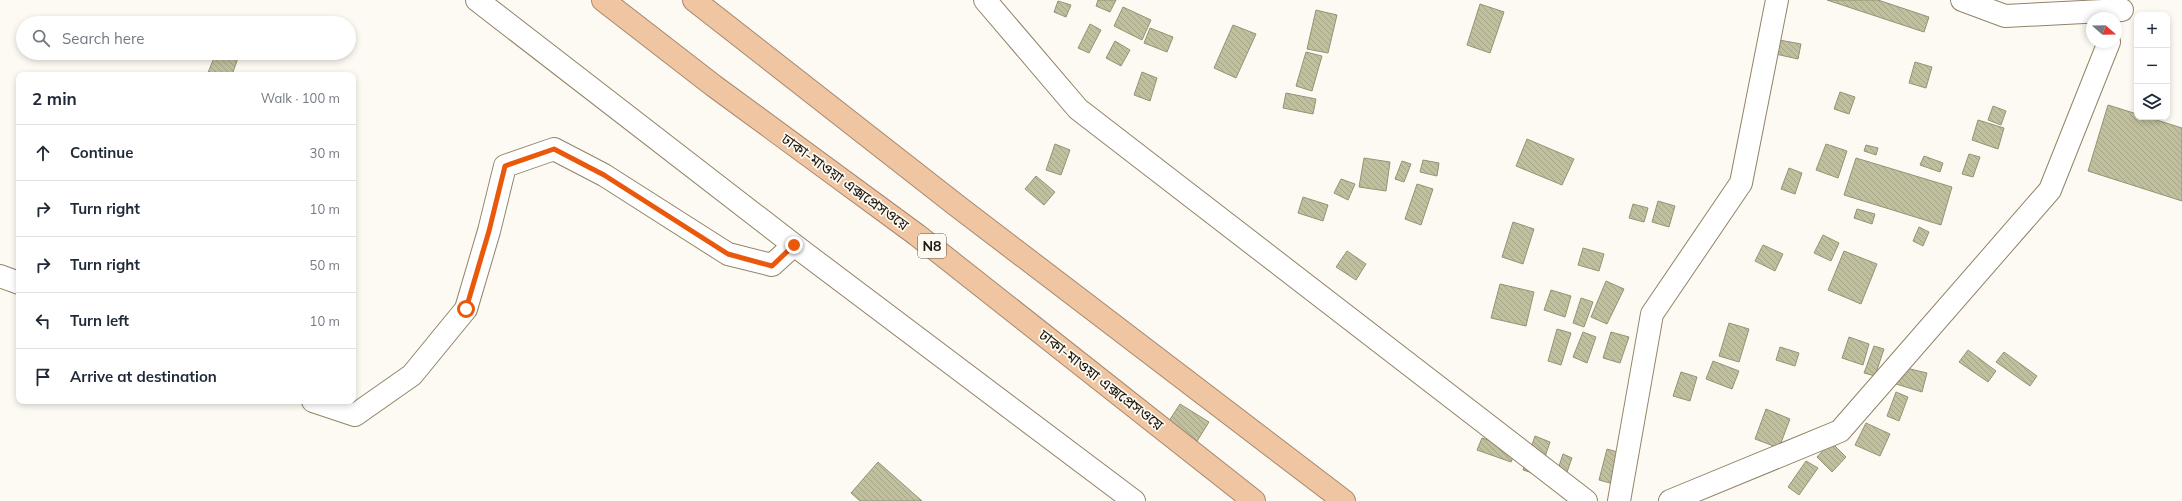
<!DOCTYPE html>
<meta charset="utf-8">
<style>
:root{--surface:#fff;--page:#f6f6f7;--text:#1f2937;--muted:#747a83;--line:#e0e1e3}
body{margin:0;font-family:Mulish,"Noto Sans Bengali",sans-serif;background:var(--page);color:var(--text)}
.controls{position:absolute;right:12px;top:12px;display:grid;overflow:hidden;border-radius:8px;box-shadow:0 2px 6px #0003}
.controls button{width:36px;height:36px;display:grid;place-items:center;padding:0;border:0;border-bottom:1px solid var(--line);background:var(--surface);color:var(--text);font:20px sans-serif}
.compass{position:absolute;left:2086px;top:12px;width:36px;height:36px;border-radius:50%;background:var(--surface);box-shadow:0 2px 6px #0003;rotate:110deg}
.stop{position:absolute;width:12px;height:12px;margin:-9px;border:3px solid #ea580c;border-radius:50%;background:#fff}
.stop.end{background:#ea580c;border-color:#fff;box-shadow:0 1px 4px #0008}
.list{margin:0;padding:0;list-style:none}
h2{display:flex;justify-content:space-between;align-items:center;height:52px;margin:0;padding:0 16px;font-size:17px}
h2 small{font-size:13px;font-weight:400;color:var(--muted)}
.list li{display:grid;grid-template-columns:26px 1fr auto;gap:12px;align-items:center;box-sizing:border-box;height:56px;padding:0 16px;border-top:1px solid var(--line)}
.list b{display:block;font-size:15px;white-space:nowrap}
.list em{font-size:13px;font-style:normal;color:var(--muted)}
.icon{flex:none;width:22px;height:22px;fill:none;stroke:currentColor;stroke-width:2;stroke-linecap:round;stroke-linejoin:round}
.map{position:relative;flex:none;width:2182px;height:501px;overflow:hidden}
.search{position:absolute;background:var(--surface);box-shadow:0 2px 6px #0003;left:16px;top:16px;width:340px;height:44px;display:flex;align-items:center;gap:10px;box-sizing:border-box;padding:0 14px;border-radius:22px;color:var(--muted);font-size:15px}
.panel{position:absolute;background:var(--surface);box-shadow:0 2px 6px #0003;left:16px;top:72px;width:340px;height:332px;border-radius:8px}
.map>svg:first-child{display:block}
.building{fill:url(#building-back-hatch);stroke:#949474}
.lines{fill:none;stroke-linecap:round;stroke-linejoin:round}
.minor-casing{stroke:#928366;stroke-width:24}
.highway-casing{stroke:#a6886e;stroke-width:24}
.minor{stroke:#fff;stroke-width:22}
.highway{stroke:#f0c5a2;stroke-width:22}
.route{stroke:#ea580c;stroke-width:5}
.labels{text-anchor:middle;stroke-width:3.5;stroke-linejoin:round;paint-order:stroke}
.shield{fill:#fdfaf4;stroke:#615c52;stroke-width:1}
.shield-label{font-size:14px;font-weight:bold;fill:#1e180c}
.street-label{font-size:15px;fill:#1e180c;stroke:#fdfaf4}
</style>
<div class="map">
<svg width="2182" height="501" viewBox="0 0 2182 501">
<defs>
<pattern id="building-back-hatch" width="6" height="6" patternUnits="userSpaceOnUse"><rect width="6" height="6" fill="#c0c09e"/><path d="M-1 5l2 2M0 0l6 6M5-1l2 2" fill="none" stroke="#a5a487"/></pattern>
</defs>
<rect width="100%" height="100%" fill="#fdfaf4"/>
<path class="building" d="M1098,0H1116L1110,12L1096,6Z
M1827,0H1878L1929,17L1924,32Z
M1058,1L1071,5L1066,17L1054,12Z
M1480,4L1504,12L1490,53L1467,45Z
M1123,7L1151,20L1142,40L1114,26Z
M1316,10L1337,15L1328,53L1307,49Z
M1090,24L1101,30L1089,53L1078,48Z
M1233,25L1256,34L1236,78L1214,68Z
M1150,28L1173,37L1167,52L1144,43Z
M1774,39L1801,44L1798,59L1771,53Z
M1115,41L1130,50L1121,66L1106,58Z
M1306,52L1322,56L1312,91L1296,86Z
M216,53L239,55L232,75H207Z
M1915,62L1932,67L1926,88L1909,83Z
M1142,72L1157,78L1150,101L1134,95Z
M1840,92L1855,97L1849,114L1834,109Z
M1286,93L1316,99L1313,114L1283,108Z
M2108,105L2137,114V117H2147L2182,128V201L2088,171Z
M1993,106L2006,111L2001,125L1988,120Z
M1978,120L2004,128L1998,149L1972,140Z
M1527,139L1574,159L1562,185L1516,166Z
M1055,144L1070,150L1061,175L1046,170Z
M1826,144L1847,151L1838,178L1816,170Z
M1866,145L1878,148L1876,155L1864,151Z
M1969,154L1980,157L1973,177L1962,174Z
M1924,156L1943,163L1940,172L1920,165Z
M1364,158L1390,162L1386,191L1359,187Z
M1856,158L1952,187L1941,225L1844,195Z
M1423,160L1439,163L1437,176L1420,172Z
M1402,161L1411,164L1404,182L1395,179Z
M1789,168L1802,173L1795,194L1781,189Z
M1036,176L1055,192L1044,205L1025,189Z
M1341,179L1355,184L1348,200L1334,193Z
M1417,184L1433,189L1421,225L1405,219Z
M1303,197L1328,205L1323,221L1298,213Z
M1658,201L1675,206L1669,227L1652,222Z
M1633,204L1648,208L1644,222L1629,218Z
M1857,209L1875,214L1872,224L1854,218Z
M1513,222L1534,229L1523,264L1502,257Z
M1919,227L1929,232L1923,246L1913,241Z
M1823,235L1839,243L1831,261L1814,253Z
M1763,245L1783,254L1775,271L1755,261Z
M1583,248L1604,254L1599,271L1578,265Z
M1347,251L1366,264L1356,280L1336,267Z
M1844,251L1877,264L1861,304L1828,290Z
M1606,281L1624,289L1607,324L1591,317Z
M1500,284L1534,292L1526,326L1491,318Z
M1551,290L1571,296L1565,317L1544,310Z
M1581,298L1593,302L1584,327L1573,323Z
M1729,323L1749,329L1739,362L1719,356Z
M1557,329L1571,333L1561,365L1548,361Z
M1583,332L1596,337L1587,363L1573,357Z
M1611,332L1629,337L1620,363L1603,358Z
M1849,337L1869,344L1863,365L1842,358Z
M1874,346L1884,349L1875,376L1864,373Z
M1780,347L1799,353L1795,366L1776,360Z
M1968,350L1996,371L1988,382L1959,362Z
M2004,352L2037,376L2030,386L1996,362Z
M1713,361L1739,371L1732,389L1706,379Z
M1898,366L1927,373L1922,392L1893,383Z
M1681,372L1697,377L1690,401L1673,396Z
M1896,392L1908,397L1899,421L1887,416Z
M1180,404L1209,422L1194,446L1165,427Z
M1766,409L1790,419L1779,448L1755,439Z
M1866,423L1890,434L1880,456L1855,445Z
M1535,436L1550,442L1539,475L1523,470Z
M1482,438L1516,450L1511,462L1477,450Z
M1831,442L1846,457L1832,472L1817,457Z
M1607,449L1625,454L1617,485L1599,480Z
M1563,454L1572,458L1567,472L1558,469Z
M1806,461L1818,468L1799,495L1788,487Z
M878,462L922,501H860L851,493Z"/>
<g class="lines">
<defs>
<path id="minor" d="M477,0L794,245L1134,501
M985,0L1078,109L1586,501
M1962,0L2005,16L2122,10
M0,276L19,283
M313,401L355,415L412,375L466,309L489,231L505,166L554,149L604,175L728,254L772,265L794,245
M1619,501L1652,314L1741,183L1777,0
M1670,501L1840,431L2050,190L2109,42"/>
<path id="highway" d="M603,0L714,86L917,235L1254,501
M694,0L956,205L1344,501"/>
</defs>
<use href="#minor" class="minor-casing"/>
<use href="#highway" class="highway-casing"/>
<use href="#minor" class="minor"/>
<use href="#highway" class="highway"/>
</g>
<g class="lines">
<path class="route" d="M466,309L489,231L505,166L554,149L604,175L728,254L772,266L794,245"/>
</g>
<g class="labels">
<rect class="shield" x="918" y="234" width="28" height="24" rx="3"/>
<g class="shield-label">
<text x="932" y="251">N8</text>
</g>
<g class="street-label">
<text transform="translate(845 182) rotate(36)" y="5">ঢাকা-মাওয়া এক্সপ্রেসওয়ে</text>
<text transform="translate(1101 380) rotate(38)" y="5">ঢাকা-মাওয়া এক্সপ্রেসওয়ে</text>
</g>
</g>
</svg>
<div class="controls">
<button>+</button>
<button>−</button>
<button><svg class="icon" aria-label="layers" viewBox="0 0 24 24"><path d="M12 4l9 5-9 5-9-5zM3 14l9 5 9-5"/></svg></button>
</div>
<svg class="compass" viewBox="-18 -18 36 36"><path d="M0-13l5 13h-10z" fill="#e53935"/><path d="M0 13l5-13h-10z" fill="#747a83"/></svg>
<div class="stop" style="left:466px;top:309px"></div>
<div class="stop end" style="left:794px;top:245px"></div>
<div class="search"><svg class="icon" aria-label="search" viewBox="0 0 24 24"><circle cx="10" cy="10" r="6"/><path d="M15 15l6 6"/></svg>Search here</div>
<section class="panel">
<h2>2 min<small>Walk · 100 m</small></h2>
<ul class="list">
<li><svg class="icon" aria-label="ahead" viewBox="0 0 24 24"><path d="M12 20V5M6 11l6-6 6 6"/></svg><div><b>Continue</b></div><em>30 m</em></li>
<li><svg class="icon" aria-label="right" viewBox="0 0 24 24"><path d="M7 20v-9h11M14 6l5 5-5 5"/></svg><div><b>Turn right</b></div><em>10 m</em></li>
<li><svg class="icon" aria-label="right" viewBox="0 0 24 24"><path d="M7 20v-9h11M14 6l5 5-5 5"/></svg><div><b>Turn right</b></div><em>50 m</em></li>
<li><svg class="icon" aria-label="left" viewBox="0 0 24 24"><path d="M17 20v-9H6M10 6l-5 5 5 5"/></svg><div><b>Turn left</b></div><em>10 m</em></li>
<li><svg class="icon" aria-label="arrive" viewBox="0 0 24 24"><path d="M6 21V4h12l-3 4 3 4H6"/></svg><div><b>Arrive at destination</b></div></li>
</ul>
</section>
</div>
